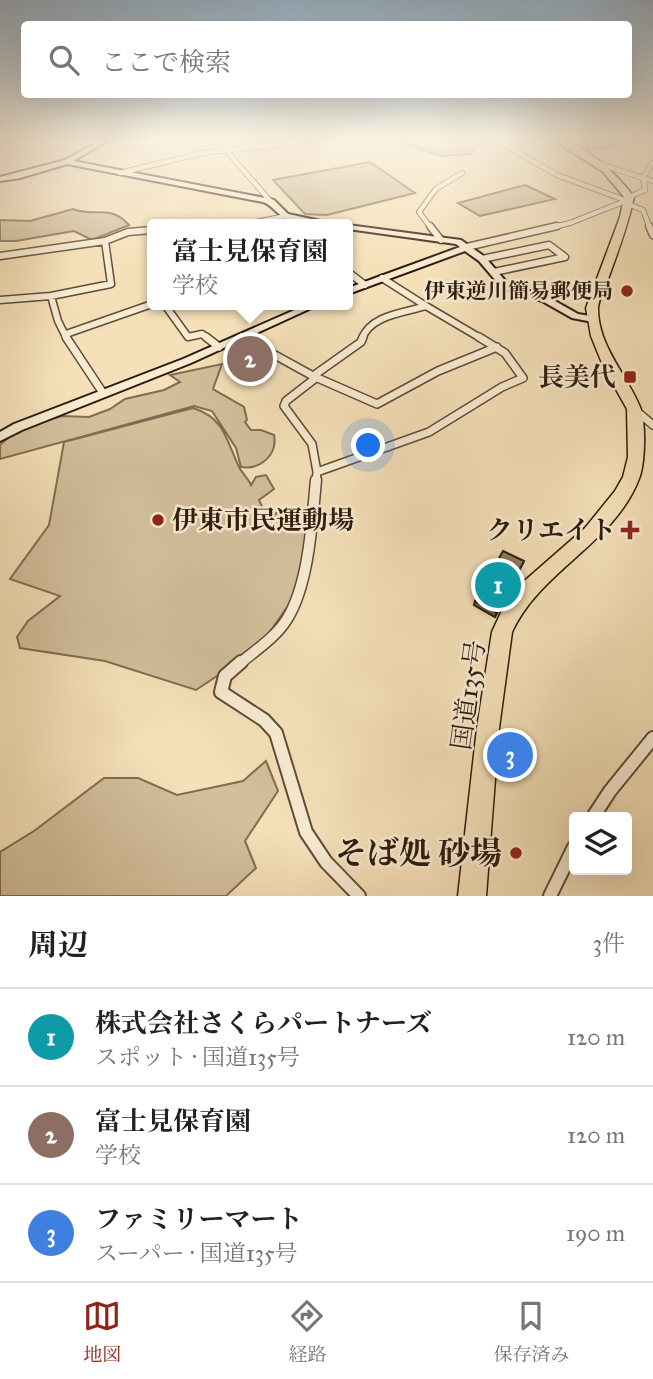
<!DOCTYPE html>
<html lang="ja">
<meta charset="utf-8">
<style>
:root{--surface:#fff;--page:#f6f6f6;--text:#222;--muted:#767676;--line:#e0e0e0;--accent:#8f2418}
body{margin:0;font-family:"IM FELL Great Primer","Noto Serif JP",serif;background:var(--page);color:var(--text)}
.controls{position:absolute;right:21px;bottom:21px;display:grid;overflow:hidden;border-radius:7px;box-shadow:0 7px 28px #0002}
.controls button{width:63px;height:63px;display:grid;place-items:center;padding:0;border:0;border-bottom:2px solid var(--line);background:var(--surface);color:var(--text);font:35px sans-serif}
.you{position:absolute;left:369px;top:446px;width:24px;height:24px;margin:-18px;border:5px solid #fff;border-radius:50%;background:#1a73e8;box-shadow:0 0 0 10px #1a73e833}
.badge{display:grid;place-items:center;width:46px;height:46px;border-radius:50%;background:var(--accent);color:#fff;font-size:23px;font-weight:700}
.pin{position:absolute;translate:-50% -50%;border:4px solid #fff;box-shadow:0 2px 7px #0006}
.popup{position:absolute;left:147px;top:219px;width:206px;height:91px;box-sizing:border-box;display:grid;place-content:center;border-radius:7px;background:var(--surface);filter:drop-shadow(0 2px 5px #0005);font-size:23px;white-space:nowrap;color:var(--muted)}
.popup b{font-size:26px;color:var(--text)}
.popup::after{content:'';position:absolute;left:50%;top:100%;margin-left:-14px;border:14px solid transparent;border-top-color:var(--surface)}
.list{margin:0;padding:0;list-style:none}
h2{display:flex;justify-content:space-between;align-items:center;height:91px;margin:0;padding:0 28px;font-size:30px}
h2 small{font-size:23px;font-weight:400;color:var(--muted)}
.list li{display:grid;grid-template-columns:46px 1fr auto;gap:21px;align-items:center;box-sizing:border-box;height:98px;padding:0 28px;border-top:2px solid var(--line)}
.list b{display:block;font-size:26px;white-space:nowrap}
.list p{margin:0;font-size:23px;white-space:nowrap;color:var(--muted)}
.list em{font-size:23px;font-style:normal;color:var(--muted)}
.icon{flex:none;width:38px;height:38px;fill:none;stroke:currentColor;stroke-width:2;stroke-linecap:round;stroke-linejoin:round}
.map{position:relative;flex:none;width:653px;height:896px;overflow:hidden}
.search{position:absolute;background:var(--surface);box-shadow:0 7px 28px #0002;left:21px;right:21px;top:21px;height:77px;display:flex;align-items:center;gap:18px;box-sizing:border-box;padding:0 24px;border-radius:7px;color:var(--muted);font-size:26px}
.sheet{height:385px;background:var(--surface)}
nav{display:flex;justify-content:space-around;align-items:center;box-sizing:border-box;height:98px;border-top:2px solid var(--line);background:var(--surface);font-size:19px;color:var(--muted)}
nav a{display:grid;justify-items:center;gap:4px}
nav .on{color:var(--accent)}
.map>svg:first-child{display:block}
.green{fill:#d3bf9c;stroke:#806d54;stroke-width:2}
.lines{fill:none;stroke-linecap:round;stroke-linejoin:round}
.street-far4-casing{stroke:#5f4c38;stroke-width:6}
.street-far3-casing{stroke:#5f4c38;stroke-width:9}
.street-far2-casing{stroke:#5f4c38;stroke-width:10}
.street-far1-casing{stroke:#5f4c38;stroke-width:13}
.street-casing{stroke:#5f4c38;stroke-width:16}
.secondary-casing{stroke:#2d1b0d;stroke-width:4}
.highway-casing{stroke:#2d1b0d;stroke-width:3}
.street-far4{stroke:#f8ebd2;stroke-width:4.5}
.street-far3{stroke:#f8ebd2;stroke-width:6}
.street-far2{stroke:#f8ebd2;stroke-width:7}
.street-far1{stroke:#f8ebd2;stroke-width:10}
.street{stroke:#f8ebd2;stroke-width:12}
.secondary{fill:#f8ebd2;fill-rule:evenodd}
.highway{fill:#f5e0b9;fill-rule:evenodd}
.wall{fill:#806f58;stroke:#2d1b0d;stroke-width:2}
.building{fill:#958166;stroke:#2d1b0d;stroke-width:2}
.poi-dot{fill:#8f2418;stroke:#f8ebd2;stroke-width:2.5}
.labels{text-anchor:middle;stroke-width:5;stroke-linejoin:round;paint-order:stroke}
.far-poi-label{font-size:21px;font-weight:bold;fill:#2d1b0d;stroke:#f8ebd2;text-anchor:end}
.poi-label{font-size:26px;font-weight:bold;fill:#2d1b0d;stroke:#f8ebd2;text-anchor:end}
.street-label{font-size:26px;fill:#2d1b0d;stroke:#f8ebd2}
.near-poi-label{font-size:32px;font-weight:bold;fill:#2d1b0d;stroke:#f8ebd2;text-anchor:end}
</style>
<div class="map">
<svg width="653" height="896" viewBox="0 0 653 896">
<rect width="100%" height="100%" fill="#f5e0b9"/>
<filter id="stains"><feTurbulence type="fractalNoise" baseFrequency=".00286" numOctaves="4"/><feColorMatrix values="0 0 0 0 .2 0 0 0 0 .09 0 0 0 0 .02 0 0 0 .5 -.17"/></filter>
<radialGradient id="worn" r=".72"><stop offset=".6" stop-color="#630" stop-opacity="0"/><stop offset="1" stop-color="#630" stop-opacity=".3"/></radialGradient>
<path class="green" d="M393,140H473L477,143L471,154L441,156Z
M562,140H653V145L642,142L581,151Z
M370,162L415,193L327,215L305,214L273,180Z
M525,185L555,199L480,216L458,203Z
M73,209C95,218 109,203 129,225L92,240L74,231L16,241H0V220L30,221Z
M222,364L213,389L244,407L247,420L245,422L251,430H261L274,435C278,455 260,470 241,467L236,448L212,411L194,406L0,459V445L18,429L62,416L89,417L110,409L125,399L164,390L180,382L170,375Z
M193,408C225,418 226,440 239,467C242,473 248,478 251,485L256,477L266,475L274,489L259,500L266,515L267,524L276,513L313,514L298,591L259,648L196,690L105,661L20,648L17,637L28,621L60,596L10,579L49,525L64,442Z
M266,761L278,791L245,841L256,868L226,896H0V852L34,831L104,778H138L177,795L243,781Z"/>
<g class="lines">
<defs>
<path id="street-far4" d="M227,140L225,149L271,202
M496,140L557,175L622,199
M600,164L653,181
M120,173L202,153L319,140
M629,197L645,190L643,177L653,163
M628,204L643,210L650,228
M217,224L251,223L286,216L293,224
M431,228L419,212L436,189L462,173
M550,228L570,223L628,200"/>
<path id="street-far3" d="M430,226L441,240
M649,226L653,235
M467,247L557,226
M0,256L105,241L128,232L152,230
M482,259L549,245L565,257L494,272
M348,272L365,285
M51,296L58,321L67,339
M0,300L51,296L111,284L105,241
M165,305L188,337L202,334L209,339
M426,306L482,339
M66,334L152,304
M241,337L245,339
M362,339C370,315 404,313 426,306L382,278"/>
<path id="street-far2" d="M66,337L103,393
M206,337L219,347
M242,337L313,376L377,404L438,371L497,347
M313,376L361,342L363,337
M317,377L286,401L284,406L312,444L317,472
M634,409L653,425
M316,482L317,472L429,432L502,387L523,378L505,353L479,337"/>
<path id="street-far1" d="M239,664C256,650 276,637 287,619C309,584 312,521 316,480"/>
<path id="street" d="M241,662L225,676L221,692L264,720L276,733L306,832L326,862L359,896
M593,817L610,791L653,738
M550,896L574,847"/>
<path id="secondary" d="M102,140H109L73,161L265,198L274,200L288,214L335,224C322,225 293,223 282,216C275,212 272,205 263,202L67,164L20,178L0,181V177L65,160Z
M348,225L461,240L485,257L508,284L548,297L578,314L596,317L598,319L593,322L572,318L542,301L502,288L479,261L465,251L348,294V288L460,247L456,244L348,229Z
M306,305H318L191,363L22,430L0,441V432L14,424L183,359Z"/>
<path id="highway" d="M553,140C581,139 618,175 634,197C628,225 618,252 608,279C605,288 598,300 598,309C598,346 627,375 640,407C646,422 645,460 640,476C617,542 540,570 512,632L499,728L486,896H458L477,728L492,632L504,606L521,584L585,528L615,491L623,477L628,457L627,409L604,368L591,336L586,308L620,217L624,197L603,172Z"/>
</defs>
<use href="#street-far4" class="street-far4-casing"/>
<use href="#street-far3" class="street-far3-casing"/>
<use href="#street-far2" class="street-far2-casing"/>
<use href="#street-far1" class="street-far1-casing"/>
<use href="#street" class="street-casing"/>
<use href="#secondary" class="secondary-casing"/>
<use href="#highway" class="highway-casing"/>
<use href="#street-far4" class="street-far4"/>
<use href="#street-far3" class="street-far3"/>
<use href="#street-far2" class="street-far2"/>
<use href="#street-far1" class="street-far1"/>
<use href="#street" class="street"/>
<use href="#secondary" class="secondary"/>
<use href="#highway" class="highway"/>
</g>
<path class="wall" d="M524,561L495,617L474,605L475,601Z"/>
<path class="building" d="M503,551L524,561L497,613L475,601Z"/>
<linearGradient id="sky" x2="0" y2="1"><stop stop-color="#92abbe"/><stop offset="0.53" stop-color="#faf1e0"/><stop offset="1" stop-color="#faf1e0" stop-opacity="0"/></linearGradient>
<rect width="653" height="265" fill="url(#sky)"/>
<g class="poi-dot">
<circle cx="627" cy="291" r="7"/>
<rect x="623" y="370" width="14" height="14" rx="3.5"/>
<circle cx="158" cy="520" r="7"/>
<path d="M626.5 519.5h7v7h7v7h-7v7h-7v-7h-7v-7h7z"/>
<circle cx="516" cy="853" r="7"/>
</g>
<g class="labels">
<g class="far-poi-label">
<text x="613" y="298">伊東逆川簡易郵便局</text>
</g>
<g class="poi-label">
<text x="616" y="386">長美代</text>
<text x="172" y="529" text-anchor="start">伊東市民運動場</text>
<text x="616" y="539">クリエイト</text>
</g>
<g class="street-label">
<text transform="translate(468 695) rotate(-82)" y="9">国道135号</text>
</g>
<g class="near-poi-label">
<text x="502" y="864">そば処 砂場</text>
</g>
</g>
<rect width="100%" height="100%" filter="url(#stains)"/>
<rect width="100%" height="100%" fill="url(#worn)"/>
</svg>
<div class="controls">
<button><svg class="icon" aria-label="layers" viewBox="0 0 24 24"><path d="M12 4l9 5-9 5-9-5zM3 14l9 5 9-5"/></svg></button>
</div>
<div class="you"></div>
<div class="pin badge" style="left:498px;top:585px;background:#0f9aa8">1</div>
<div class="pin badge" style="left:250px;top:359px;background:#8d6e63">2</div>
<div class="popup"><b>富士見保育園</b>学校</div>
<div class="pin badge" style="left:510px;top:755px;background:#3f7fe0">3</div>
<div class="search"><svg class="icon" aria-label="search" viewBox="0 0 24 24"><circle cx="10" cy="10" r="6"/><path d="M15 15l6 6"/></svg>ここで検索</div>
</div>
<section class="sheet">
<h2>周辺<small>3件</small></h2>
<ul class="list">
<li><span class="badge" style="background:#0f9aa8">1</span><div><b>株式会社さくらパートナーズ</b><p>スポット · 国道135号</p></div><em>120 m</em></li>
<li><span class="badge" style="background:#8d6e63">2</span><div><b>富士見保育園</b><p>学校</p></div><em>120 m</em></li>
<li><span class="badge" style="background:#3f7fe0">3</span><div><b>ファミリーマート</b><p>スーパー · 国道135号</p></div><em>190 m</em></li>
</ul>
</section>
<nav>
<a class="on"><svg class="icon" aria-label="map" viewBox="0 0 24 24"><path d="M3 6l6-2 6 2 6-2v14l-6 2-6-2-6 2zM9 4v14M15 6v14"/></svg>地図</a>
<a><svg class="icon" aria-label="directions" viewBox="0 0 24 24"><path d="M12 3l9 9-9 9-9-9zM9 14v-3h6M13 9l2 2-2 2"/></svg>経路</a>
<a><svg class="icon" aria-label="saved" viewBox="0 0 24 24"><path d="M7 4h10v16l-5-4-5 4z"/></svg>保存済み</a>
</nav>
